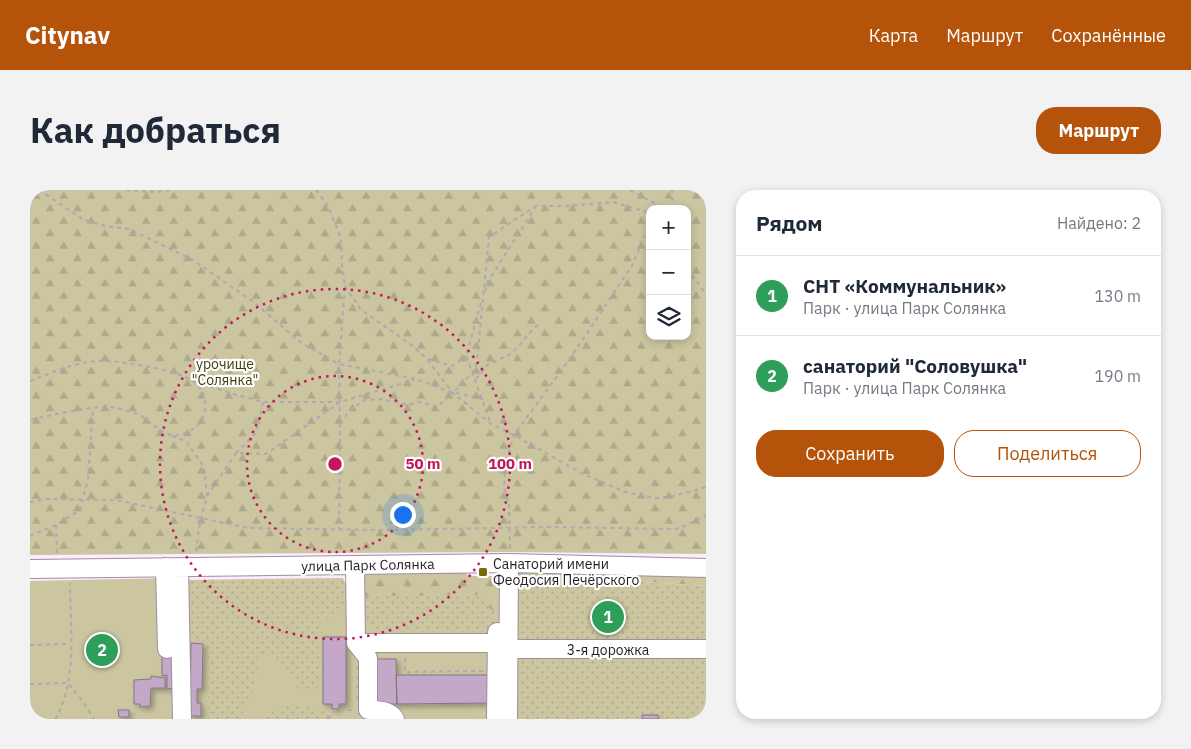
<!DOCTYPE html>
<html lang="ru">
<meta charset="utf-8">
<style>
:root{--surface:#fff;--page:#f2f2f3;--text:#1f2937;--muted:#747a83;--line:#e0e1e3;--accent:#b45309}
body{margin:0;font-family:"IBM Plex Sans",sans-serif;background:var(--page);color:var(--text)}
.controls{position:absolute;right:15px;top:15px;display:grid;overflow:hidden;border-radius:10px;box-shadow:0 2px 8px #0003}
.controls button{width:45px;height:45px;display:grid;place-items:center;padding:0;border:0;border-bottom:1px solid var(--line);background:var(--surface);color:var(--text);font:25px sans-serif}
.you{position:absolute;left:372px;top:324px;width:18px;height:18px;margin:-12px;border:4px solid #fff;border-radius:50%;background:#1a73e8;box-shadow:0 0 0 8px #1a73e833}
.badge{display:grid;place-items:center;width:32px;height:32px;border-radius:50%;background:var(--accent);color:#fff;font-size:16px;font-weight:700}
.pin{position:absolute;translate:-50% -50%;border:2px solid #fff;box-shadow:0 1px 5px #0006}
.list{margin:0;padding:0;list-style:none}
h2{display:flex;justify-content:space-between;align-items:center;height:65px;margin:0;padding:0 20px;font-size:21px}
h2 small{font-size:16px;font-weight:400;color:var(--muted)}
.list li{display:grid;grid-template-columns:32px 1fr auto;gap:15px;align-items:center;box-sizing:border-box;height:80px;padding:0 20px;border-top:1px solid var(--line)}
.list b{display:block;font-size:19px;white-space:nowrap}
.list p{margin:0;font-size:16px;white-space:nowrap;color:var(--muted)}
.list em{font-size:16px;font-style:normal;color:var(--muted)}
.actions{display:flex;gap:10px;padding:15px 20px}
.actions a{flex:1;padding:11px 0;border:1px solid var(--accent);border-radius:20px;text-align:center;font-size:18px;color:var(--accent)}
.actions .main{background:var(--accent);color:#fff}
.icon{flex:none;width:28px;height:28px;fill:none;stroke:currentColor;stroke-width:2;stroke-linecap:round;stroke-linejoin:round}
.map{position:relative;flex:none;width:676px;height:529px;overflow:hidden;border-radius:20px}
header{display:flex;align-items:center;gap:30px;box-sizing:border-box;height:70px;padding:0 25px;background:var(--accent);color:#fff}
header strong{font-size:24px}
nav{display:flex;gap:28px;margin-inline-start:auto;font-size:18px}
.intro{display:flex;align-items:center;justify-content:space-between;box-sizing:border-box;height:120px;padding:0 30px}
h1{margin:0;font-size:35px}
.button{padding:12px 22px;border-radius:20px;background:var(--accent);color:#fff;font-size:18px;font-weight:700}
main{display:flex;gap:30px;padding:0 30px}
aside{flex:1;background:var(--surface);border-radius:20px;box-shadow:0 2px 8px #0003}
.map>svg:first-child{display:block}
.green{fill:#cbc5a0}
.forest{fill:url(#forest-firs);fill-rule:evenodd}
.garden{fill:url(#garden-dots)}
.building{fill:#c3a9c7;stroke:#847587;filter:url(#shadow)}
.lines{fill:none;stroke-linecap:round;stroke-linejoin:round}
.minor-casing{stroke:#9d8ea0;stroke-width:20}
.path{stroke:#b1a6b3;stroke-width:2;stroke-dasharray:4 4;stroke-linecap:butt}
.minor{stroke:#fff;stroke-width:18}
.ring{fill:none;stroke:#c2185b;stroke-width:2.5;stroke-dasharray:2.5 5}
.poi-dot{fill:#796b03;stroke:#fff;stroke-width:2}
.labels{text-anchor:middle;stroke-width:4.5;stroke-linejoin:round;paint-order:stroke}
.park-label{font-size:14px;fill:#423b0b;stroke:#fff}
.poi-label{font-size:14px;fill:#231d24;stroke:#fff;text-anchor:start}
.street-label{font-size:14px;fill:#231d24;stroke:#fff}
.centre{fill:#c2185b;stroke:#fff;stroke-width:2.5}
.ring-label{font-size:15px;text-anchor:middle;font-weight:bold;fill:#c2185b;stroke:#fff;stroke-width:4.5;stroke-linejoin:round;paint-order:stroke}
</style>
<header>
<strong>Citynav</strong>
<nav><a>Карта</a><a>Маршрут</a><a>Сохранённые</a></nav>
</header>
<div class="intro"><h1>Как добраться</h1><a class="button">Маршрут</a></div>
<main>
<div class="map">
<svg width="676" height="529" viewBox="0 0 676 529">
<defs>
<pattern id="forest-firs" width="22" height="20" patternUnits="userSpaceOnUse" patternTransform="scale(1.25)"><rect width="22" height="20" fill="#cbc5a0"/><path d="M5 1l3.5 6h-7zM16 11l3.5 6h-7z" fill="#aea98a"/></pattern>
<pattern id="garden-dots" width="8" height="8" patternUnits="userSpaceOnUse" patternTransform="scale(1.25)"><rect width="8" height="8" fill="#cbc5a0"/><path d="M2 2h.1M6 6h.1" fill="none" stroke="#aea98a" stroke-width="1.8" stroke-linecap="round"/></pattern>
<filter id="shadow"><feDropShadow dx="3" dy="3" stdDeviation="2.5" flood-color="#0004"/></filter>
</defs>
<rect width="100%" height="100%" fill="#fbedfd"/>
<path class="green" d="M144,388V397L325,394L477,396L474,529H0V391Z"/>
<path class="forest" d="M0,0H676V364L478,362L0,365ZM620,19H657V146H620Z
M433,379L438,386H465V422L459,418L456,406L334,407L326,382Z
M529,381L676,387V396L613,392L530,391Z"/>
<path class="garden" d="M480,381H529L530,391L613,392L676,396V529H479Z
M313,388L319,402L314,418L292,431L291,491L287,500L271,502L245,466H237L231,472L222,504L210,529H178V461L175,453L159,448L150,390Z
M456,405L459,418L465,422V442H346L344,435L334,434V406Z
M326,469H330V516H326Z
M254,514C275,515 290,516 307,529H236L238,525Z"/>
<path class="building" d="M293,447H316V514H309V519H302V514H293Z
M161,453L173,454L172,499H167V513H171V526H160Z
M132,464H143L145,498L137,499V485L132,486Z
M345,469H366L367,514H346Z
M366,485H458L459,513L367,514Z
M121,486L135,488V498H121L120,516L110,517V514H104V490L121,489Z
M88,520H99V527H89Z
M612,525H628V529H612Z"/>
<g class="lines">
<defs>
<path id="minor" d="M325,376L326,453H467
M135,377L137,459
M149,377L152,529
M0,379L479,373L676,378
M326,453L338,468V520C348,520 359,520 365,529
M480,459H676
M466,529L467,442
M478,529L479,373"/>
</defs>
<use href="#minor" class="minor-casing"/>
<path class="path" d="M9,0L54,30L76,36L99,39L163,70L225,113L270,152L309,174L386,189L423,203L443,182L447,171L459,47L506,16H535L583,12L620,23
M96,0L126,2L141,0
M286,0L298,16L311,48L312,75L315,96L309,174L310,252L309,339
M600,0L635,19
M642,19V0
M657,30L659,31
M657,79L676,104
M315,96L331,120L379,153L396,168L423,203L461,234L484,245L553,284L598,303L626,308L644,306L676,297
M455,101L457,93L505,18
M451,113L436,166L461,234
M398,169L422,176L436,166
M446,189L457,175L479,165L488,157L498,144L511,132
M0,191C23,182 47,171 73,171C93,171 150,180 164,192C172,198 177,209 175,219C174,229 167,238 158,242C137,252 127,236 111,226C104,222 94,220 86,218C70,213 18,226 0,230
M165,191L203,204L233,212H307
M426,203L453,209
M310,233L321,219L335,210L351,209L378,215L389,212L407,217L423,203
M142,246L156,251L174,277L177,306L169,338L166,362
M206,263L226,243L233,212
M177,306L206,263L236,264L310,212L384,190
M0,312L16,309L86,310L218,338L353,340L520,337L645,339L651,338L676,325
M26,335L27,365
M0,346L26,335L50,320L58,289L63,218
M480,358L479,315L474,297L475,275L484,245L541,167L603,74L614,46
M0,455L40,454
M375,468V482L453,481
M0,494L38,493L54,513L64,529
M25,529C48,493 40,435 40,393
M298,529L305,520H323"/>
<use href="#minor" class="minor"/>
</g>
<g class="ring">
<circle cx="305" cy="274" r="88"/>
<circle cx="305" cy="274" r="175"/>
</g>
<rect class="poi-dot" x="448" y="377" width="10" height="10" rx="2.5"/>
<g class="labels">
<g class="park-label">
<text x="195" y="179">урочище<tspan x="195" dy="16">"Солянка"</tspan></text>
</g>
<g class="poi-label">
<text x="463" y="379">Санаторий имени<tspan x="463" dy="16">Феодосия Печёрского</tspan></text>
</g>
<g class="street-label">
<text transform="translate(338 375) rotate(-1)" y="5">улица Парк Солянка</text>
<text x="578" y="465">3-я дорожка</text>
</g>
</g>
<circle cx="305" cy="274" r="8" class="centre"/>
<g class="ring-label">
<text x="393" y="279">50 m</text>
<text x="480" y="279">100 m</text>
</g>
</svg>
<div class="controls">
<button>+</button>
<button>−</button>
<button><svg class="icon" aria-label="layers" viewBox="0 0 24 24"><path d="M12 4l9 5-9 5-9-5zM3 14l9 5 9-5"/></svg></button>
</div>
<div class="you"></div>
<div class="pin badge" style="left:578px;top:427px;background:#2e9e5b">1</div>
<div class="pin badge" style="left:72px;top:460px;background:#2e9e5b">2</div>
</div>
<aside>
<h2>Рядом<small>Найдено: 2</small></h2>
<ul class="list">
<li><span class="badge" style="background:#2e9e5b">1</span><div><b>СНТ «Коммунальник»</b><p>Парк · улица Парк Солянка</p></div><em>130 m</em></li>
<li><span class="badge" style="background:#2e9e5b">2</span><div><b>cанаторий &quot;Соловушка&quot;</b><p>Парк · улица Парк Солянка</p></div><em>190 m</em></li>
</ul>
<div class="actions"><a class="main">Сохранить</a><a>Поделиться</a></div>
</aside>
</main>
